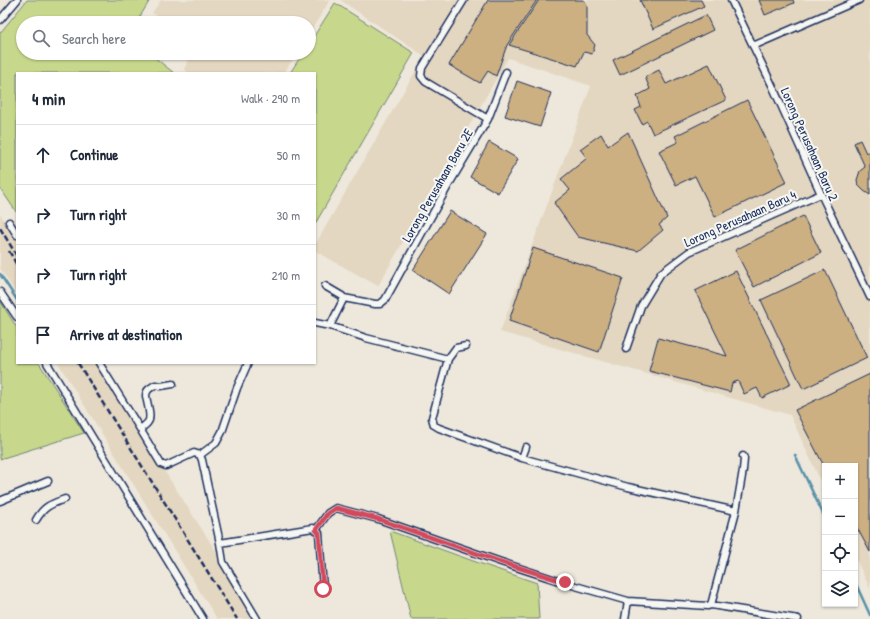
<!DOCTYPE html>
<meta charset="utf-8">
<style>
:root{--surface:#fff;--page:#f6f6f7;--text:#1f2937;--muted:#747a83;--line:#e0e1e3}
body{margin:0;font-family:"Patrick Hand",sans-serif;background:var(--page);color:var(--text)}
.controls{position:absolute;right:12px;bottom:12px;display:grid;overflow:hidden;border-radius:0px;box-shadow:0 1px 3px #0004}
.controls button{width:36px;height:36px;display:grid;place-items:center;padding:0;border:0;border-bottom:1px solid var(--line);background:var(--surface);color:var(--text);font:20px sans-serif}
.stop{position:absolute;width:12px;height:12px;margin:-9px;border:3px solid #d1495b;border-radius:50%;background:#fff}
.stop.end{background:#d1495b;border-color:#fff;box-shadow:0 1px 4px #0008}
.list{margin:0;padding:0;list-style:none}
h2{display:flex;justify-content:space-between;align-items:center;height:52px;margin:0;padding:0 16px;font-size:17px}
h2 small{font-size:13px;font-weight:400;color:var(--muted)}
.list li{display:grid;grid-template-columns:26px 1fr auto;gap:12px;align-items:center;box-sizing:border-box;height:60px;padding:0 16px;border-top:1px solid var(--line)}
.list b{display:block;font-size:15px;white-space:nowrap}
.list em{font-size:13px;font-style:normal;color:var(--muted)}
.icon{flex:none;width:22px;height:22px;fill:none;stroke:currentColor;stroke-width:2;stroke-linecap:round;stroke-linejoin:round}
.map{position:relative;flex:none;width:870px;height:619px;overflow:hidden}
.search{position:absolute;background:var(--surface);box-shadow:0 1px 3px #0004;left:16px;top:16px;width:300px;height:44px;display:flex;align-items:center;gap:10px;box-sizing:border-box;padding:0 14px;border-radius:22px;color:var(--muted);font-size:15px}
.panel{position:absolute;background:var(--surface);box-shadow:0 1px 3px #0004;left:16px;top:72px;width:300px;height:292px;border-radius:0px}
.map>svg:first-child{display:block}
.built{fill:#e4d7c1}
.green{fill:#c7d88c;stroke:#718475}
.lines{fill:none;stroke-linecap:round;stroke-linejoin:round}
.stream{stroke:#5890a9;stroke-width:2.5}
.building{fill:#cdb082;stroke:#1b2f5e}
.street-casing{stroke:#1b2f5e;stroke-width:9}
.street{stroke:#f6f6f2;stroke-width:6}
.rail{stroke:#1b2f5e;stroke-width:2.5;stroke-dasharray:6 3;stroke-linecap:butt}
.route{stroke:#d1495b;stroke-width:5}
.labels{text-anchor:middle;stroke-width:4;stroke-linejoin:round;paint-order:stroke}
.street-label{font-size:13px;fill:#1b2f5e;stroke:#f6f6f2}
</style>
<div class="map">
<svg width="870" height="619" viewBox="0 0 870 619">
<rect width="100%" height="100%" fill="#eee8dc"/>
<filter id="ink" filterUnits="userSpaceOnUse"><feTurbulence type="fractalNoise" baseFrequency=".025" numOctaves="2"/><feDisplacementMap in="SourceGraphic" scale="8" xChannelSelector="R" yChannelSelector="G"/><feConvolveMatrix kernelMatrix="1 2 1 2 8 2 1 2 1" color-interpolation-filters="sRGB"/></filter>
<g filter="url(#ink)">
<path class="built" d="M161,0H330L309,34V23H170L152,13Z
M340,0H870V589L855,557V466H825V491L790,415L500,332L591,86L508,58L378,286L315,251V245L424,56Z
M192,53H297L284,73H189L184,69Z
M0,214L17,241V295L0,268Z
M58,363H95L223,562L256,619H217Z"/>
<path class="green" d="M27,0H150L136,23H23V53H149L174,73H17V213L0,188V33Z
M335,3L414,53L315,224V73H290L303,53H309V44Z
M0,301L17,328V363H39L84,433L0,459Z
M390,531L476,562L537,583L539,619H411Z"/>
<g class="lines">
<path class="stream" d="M0,274L17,300
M795,455L825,518
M855,582L870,615"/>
</g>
<path class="building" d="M488,0H537L507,45L496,76L488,71L480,83L449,65Z
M539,0H584L587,5V35L595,45L592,54L584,52L577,66L509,45Z
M640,0H701L704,6L653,29Z
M759,0H793L794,3L765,15Z
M706,15L713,30L620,75L613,60Z
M709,64L726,100L653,134L647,121L642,124L635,110L641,107L637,96L650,89L645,77L659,70L666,84Z
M517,81L551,93L540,127L505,116Z
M747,100L787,182L715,217L695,176L676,185L659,151L678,142L675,136Z
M628,132L667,218L659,225L663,230L638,251L578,237L554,203L570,190L561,179L587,158L580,149L601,134L608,146Z
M860,140L866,153L870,151V195L864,191L858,185L857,180L860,171L865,167L854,143Z
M489,142L518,159L498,193L470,177Z
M450,211L487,234L449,294L413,270Z
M803,216L821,253L754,287L735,250Z
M533,248L623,278L599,352L509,321Z
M825,270L867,358L803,389L761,300Z
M736,271L791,384L762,398L757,388L744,394L738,381L732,383L730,392L649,371L658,338L727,356L695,291Z
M870,374V552L855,524V466H825V468L795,410Z"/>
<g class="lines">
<defs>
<path id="street" d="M464,0L422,68L421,76L426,82L488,119
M731,0L772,85L821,194L870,297
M0,20L17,0
M753,46L859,0
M9,222L17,235
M325,286L342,296L344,298L375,304H380L385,300L448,186L488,119L506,72
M0,292L17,317
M315,323L330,326L366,338L448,359
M330,326L344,298
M466,346L456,348L448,359L432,418L434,425L439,428L522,458L628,487L736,511
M626,349L641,306L661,273L689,252L821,194
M47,363L203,619
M99,363L140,429L161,464L166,466L194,453L200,455L202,460L220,543L223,562L257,619
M140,429C143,427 146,425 148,422C152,417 147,403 146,396C146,390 150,388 155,385L161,386L173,384
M200,455L216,443L222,432L237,388L248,363
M522,458L526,447
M0,501L48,481
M36,520C44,506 51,504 65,499
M316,530L328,513L336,508L378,519L501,562L565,583L628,601L708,606L711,605L798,619
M220,543L313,528L319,533L323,589
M711,605L736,511L743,470L744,459L743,456
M625,619L628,601"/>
</defs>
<use href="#street" class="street-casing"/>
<use href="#street" class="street"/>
<path class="rail" d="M0,228L17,256
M9,251L17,265
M78,363L237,619"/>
</g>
</g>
<g class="lines" filter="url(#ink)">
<path class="route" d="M323,589L319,533L316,530L328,513L336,508L378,519L501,562L565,582"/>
</g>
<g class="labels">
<g class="street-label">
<text transform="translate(810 144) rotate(66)" y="5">Lorong Perusahaan Baru 2</text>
<text transform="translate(437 185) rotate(-60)" y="5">Lorong Perusahaan Baru 2E</text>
<text transform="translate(740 218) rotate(-24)" y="5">Lorong Perusahaan Baru 4</text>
</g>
</g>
</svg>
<div class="controls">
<button>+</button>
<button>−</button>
<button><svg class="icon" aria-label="locate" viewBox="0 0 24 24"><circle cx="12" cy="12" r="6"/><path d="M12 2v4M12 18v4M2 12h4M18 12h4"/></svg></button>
<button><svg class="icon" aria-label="layers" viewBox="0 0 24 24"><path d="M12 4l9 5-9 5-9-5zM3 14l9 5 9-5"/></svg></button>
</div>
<div class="stop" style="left:323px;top:589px"></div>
<div class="stop end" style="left:565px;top:582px"></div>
<div class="search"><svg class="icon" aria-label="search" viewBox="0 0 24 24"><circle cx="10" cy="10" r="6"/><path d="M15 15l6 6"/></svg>Search here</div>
<section class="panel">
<h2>4 min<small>Walk · 290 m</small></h2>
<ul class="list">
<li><svg class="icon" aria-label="ahead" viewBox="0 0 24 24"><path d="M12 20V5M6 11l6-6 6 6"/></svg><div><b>Continue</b></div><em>50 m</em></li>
<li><svg class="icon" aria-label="right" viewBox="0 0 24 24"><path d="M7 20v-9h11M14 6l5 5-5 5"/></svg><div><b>Turn right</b></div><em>30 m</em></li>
<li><svg class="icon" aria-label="right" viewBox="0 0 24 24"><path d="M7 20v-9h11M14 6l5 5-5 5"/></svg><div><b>Turn right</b></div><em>210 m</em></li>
<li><svg class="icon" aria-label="arrive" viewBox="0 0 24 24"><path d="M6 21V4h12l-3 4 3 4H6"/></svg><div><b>Arrive at destination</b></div></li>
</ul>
</section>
</div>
